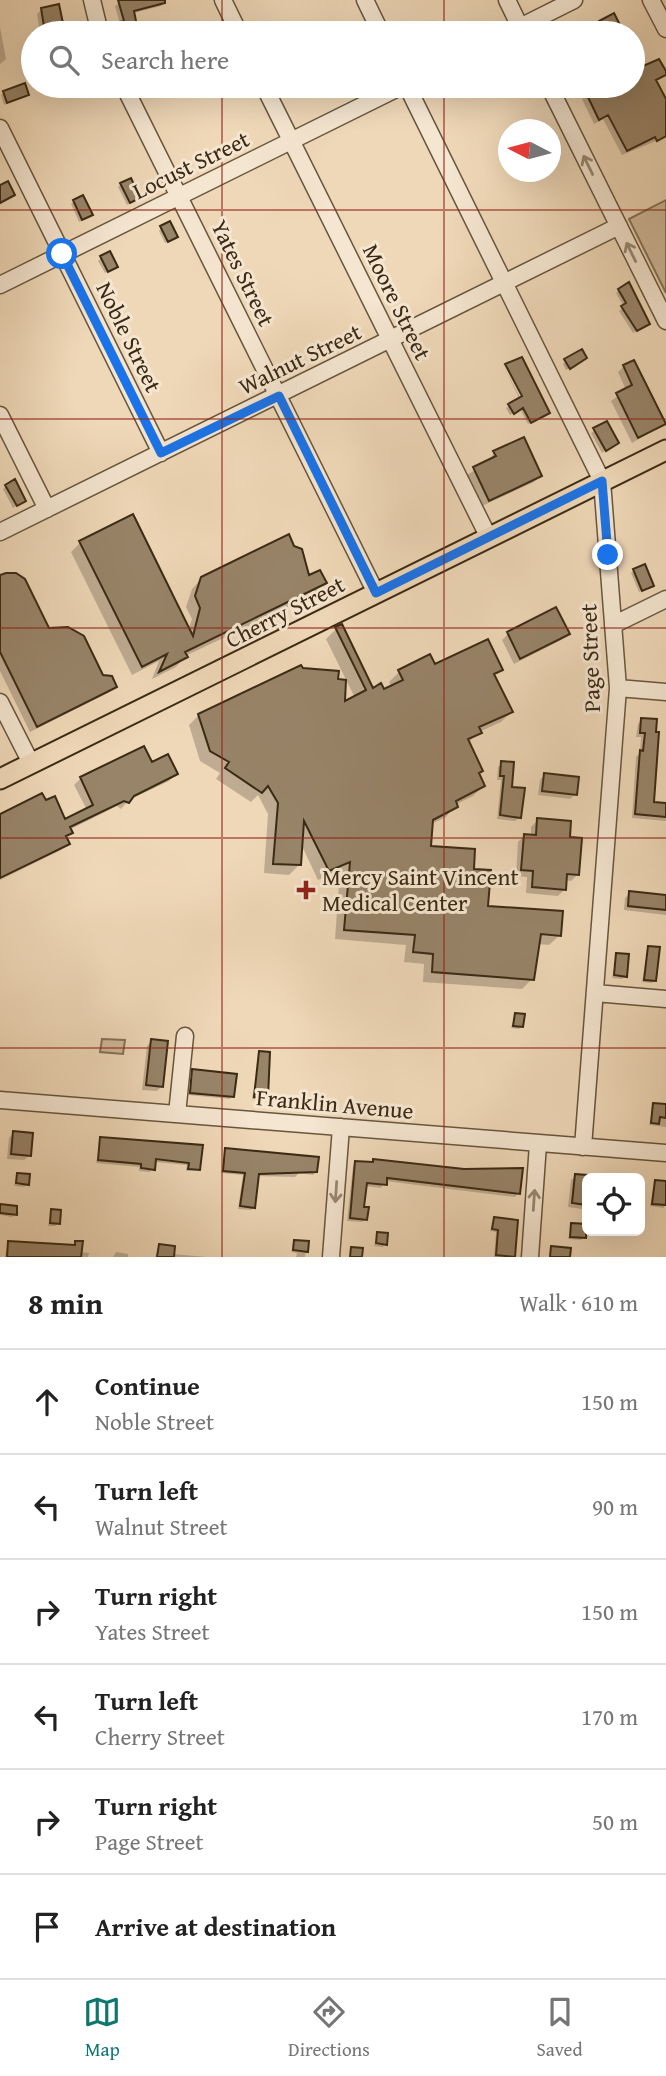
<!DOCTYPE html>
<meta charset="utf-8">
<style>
:root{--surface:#fff;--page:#f6f6f6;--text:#222;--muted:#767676;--line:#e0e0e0;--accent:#0f766e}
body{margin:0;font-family:"Gentium Book Plus",serif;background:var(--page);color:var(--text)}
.controls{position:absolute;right:21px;bottom:21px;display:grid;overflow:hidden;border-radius:10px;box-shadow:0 7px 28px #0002}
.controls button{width:63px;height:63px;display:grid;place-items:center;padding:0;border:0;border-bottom:2px solid var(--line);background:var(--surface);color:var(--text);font:35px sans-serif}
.compass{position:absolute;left:498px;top:119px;width:63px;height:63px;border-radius:50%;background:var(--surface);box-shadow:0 7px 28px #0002;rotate:276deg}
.stop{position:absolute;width:21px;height:21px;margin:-16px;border:5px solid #1a73e8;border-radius:50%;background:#fff}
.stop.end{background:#1a73e8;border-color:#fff;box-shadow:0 2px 7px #0008}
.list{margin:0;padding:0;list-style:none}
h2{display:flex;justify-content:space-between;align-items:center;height:91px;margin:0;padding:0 28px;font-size:30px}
h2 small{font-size:23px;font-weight:400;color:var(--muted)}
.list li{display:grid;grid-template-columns:46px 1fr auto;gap:21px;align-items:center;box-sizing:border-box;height:105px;padding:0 28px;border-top:2px solid var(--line)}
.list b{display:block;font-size:26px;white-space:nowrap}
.list p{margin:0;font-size:23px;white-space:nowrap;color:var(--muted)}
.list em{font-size:23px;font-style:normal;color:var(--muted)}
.icon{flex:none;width:38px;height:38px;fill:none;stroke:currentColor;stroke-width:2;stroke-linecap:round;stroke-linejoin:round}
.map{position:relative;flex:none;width:666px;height:1257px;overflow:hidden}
.search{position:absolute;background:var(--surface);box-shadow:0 7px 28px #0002;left:21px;right:21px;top:21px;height:77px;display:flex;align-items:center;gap:18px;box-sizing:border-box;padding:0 24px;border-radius:38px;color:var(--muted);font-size:26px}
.sheet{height:721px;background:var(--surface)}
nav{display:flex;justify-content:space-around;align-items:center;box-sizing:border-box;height:98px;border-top:2px solid var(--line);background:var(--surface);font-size:19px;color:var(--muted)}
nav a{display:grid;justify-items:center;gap:4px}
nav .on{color:var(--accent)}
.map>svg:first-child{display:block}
.green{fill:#d0ba9c;stroke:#857258;stroke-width:2}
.shadow{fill:#0003}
.building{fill:#988469;stroke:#3a2a14;stroke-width:2}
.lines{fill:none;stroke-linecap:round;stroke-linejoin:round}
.minor-casing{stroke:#67563d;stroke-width:19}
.major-casing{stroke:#3a2a14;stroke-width:23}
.minor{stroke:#f5e6d1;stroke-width:16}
.major{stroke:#efd8b8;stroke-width:19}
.oneway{stroke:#988872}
.route{stroke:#1a73e8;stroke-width:9}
.grid{fill:none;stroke:#8f2418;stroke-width:2;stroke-opacity:0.55}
.poi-dot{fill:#8f2418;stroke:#f5e6d1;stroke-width:2.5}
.labels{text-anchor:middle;stroke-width:6;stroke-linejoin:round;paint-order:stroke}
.street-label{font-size:23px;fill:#3a2a14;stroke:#f5e6d1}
.poi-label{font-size:23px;fill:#3a2a14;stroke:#f5e6d1;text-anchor:start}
</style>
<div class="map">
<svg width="666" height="1257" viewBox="0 0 666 1257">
<rect width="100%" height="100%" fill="#efd8b8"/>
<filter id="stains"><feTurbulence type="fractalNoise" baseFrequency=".00286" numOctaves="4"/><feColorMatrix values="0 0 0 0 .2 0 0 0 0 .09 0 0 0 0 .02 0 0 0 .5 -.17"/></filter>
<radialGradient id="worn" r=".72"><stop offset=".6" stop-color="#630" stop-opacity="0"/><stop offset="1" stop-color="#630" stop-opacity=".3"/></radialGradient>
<path class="green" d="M666,200V293L629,219Z
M102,1039L125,1040L123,1054L100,1052Z"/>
<path class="shadow" d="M125,0H165V2L161,6L133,13L136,31L134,33H113L112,29L120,24L115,6Z
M58,6L63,33H40L37,14L42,9Z
M614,16L622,33H591L600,22Z
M0,27L6,59L0,64Z
M633,54L640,69L666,74L655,81L666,103V137L622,155L603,119L594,124L582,99L602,86H633Z
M4,92L27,94L4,105L1,95Z
M121,184L138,198L127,205L118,187Z
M74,201L91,215L79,222L71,204Z
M161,228L173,239L165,243L159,231Z
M101,258L113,269L105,273L98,261Z
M619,290L645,326L633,333L619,311L624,307L616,293Z
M566,361H582L566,370L563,364Z
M624,366L664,424L632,443L611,401L626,390L618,372Z
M504,367L524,405L545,415L528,424L520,409L510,415L506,408L520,400Z
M606,423L617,443L602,453L591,433Z
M494,453L540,475L534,482L482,506L467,475L489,461Z
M6,486L21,503L13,508L3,489Z
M80,543L188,631L192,619L186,607L192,589L202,578H308L325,583L312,596L185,656L176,667L152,679L159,661L132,675L71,552Z
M634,570L652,585L639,592L631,573Z
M0,579L48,630L115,687L108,693L30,732L0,671Z
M336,629L373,690L384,691L392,687L389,682L399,672L435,667L500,670L493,677L511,712L501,722L479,732L468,743L481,771L477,775L483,786L473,796L455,805L446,817L431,824L430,848L472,870L486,907L560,935L549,945L538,944L532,979L522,989L423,982L424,964L404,962L406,945L335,939L340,870L318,880L301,844L299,865L289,875L264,873L268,814L258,795L251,802L216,779L220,773L200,761L189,725L199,715L302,670L336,680L343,704L355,698L326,639Z
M508,634H568L561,640L514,664L502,640Z
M642,719L655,721L652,803L666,805V821L632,818L636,757L640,753L641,737H636L638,724Z
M502,763L520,817L515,821L497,819L501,780H497L498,767Z
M151,764L176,774L169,781L129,800L121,809L117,806L69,830L71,832L65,838L67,843L61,850L0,880V815L64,821L87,810L74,785L81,778Z
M544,775L575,794L570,799L538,795L540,780Z
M538,820L568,839L578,874L571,881L565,880V889L558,896L526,893L527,877L516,876L518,842L525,835L531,836V827Z
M630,893L666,897V915L624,910L625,898Z
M648,947L655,980L652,983L642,982Z
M617,955L625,976L622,979L612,978Z
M515,1015L522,1026L519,1029L511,1028Z
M152,1041L162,1086L157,1091L142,1090L147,1046Z
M260,1053L266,1098L263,1101L252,1099Z
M193,1070L232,1096L230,1099L188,1095Z
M654,1105L666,1106V1127L649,1125Z
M14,1133L29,1156L24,1160L7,1159L9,1138Z
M101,1139L201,1147L198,1169L186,1171L187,1165L154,1162L150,1172L139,1171V1167L96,1163Z
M226,1149L316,1172L313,1175L299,1173L295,1177L257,1176L254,1207L251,1210L238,1209L243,1175L221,1173Z
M374,1161L518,1193L515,1197L385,1181L381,1188L365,1186L362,1209L366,1219L362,1222L347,1221L353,1166L356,1162L371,1164Z
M18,1174L27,1184L24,1187L14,1186Z
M576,1176L589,1177L586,1204L582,1209L568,1207L571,1180Z
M655,1181L666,1183L664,1208L650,1206Z
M0,1206L15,1214L12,1217L0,1215Z
M52,1210L58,1223L55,1226H48Z
M494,1219L513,1257H494L496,1232L490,1231Z
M572,1225L584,1237L581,1240L568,1239Z
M378,1234L385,1244L383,1247L374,1246Z
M295,1241L307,1243L305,1257H296L297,1253L291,1252Z
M76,1242L80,1252L89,1253L88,1257H5L8,1243L73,1245Z
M159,1246L172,1254L207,1257H155Z
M116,1252L128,1254V1257H113Z"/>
<path class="building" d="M118,0H165V3L134,11L138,31L118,33L116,23L124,21Z
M59,4L65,33H45L41,8Z
M614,13L624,33H585L601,27L599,21Z
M633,50L641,67L659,59L666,71V75L656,80L666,99V136L657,141L655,137L627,151L608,115L599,120L586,93L602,86H633Z
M25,83L29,95L7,103L3,91Z
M131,178L140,198L130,203L120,183Z
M8,181L15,195L0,203V185Z
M83,195L93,215L82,220L73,200Z
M170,221L178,237L168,242L160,226Z
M110,251L118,267L108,272L100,256Z
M629,282L650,324L637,331L621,306L626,303L618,289Z
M582,349L587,358L570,369L564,359Z
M522,357L550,413L531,423L523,408L514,414L508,404L522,396L505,364Z
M634,360L666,424L638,438L616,393L632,385L623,365Z
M607,421L619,443L606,451L593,428Z
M524,437L542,476L489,501L473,467L496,456L493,451Z
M15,479L26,501L17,506L5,485Z
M133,514L193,636L200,608L195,596L201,577L289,534L294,546L302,549L309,575L320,570L327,583L185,652L188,657L159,672L167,654L142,667L79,541Z
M645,564L654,586L642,591L633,569Z
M6,573H16L25,579L49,628L68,627L84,636L103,675L112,676L117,687L37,727L0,652V575Z
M556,607L570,634L520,659L507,632Z
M342,624L373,688L381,683L384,689L403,680L398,670L430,654L435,664L488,639L503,670L494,674L513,712L479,727L482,733L468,739L483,771L479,773L485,786L456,801L458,807L433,820L431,846L475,849L474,869L491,870L488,906L563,911L561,936L541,934L534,980L432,972L433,954L413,952L415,935L344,930L350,862L329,871L304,821L301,865L273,864L278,803L268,786L262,793L225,768L229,762L210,751L198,714L301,665L303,668L339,671L338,679L346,680L345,701L366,690L335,627Z
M641,718L657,719L656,732H659L654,802L666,803V817L635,814L640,750L643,751L645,733H640Z
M144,746L152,762L168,754L178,774L134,796L129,803L124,801L70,827L73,833L66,836L70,844L0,878V814L42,793L46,800L55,796L65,819L93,805L80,777Z
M501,761L514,762L512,787L525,788L521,818L500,815L504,776H500Z
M544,773L579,777L577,795L542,791Z
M537,818L571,821L570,837L582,838L579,875L567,874L566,890L532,887L533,871L521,870L524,834L536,835Z
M629,891L666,895V910L628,906Z
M648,946L660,947L656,981L644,980Z
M616,953L629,954L627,977L614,975Z
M515,1013L525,1014L523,1027L513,1026Z
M151,1039L168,1041L163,1087L146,1085Z
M259,1051L270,1052L268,1098L254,1097Z
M192,1069L237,1074L234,1097L190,1093Z
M653,1103L666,1104V1118L660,1117L659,1124L651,1123Z
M13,1131L33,1133L31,1156L11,1154Z
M100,1137L203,1145L200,1170L188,1169L189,1163L156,1159L155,1170L141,1168V1164L98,1160Z
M225,1148L319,1157L317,1172L259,1174L255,1208L240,1206L245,1173L223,1171Z
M373,1159L464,1169L523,1168L520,1194L387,1178V1185L367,1183L364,1207H369L367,1220L350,1218L355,1161L373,1162Z
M17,1173L30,1174L29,1185L16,1183Z
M575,1174L587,1175V1205L572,1203Z
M655,1180L666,1181V1205L652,1204Z
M0,1204L17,1206V1215L0,1213Z
M51,1209L61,1210L60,1224L50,1223Z
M494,1217L518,1220L515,1257L496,1255L498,1230L492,1229Z
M571,1223L587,1224L586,1238L570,1237Z
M377,1232L388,1233L387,1245L376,1243Z
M294,1240L309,1241L308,1252L293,1250Z
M8,1241L75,1245V1241H83L81,1257H7Z
M159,1244L175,1246L174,1257H157Z
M551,1246L571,1248L570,1257H550Z
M351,1247L363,1248L362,1257H350Z"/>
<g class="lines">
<defs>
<path id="minor" d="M92,0L100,33
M223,0L239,33
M365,0L381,33
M507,0L523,33
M651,0L666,29
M508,33L574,0
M124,86L376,593
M264,86L489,538
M407,86L602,481L618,688L583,1147
M549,86L666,321
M0,128L161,453
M0,285L402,86
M0,415L47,509
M0,532L619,226
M613,625L666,599
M618,688L666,692
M0,702L31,763
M595,993L666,999
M0,1100L666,1153
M177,1114L185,1036
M331,1257L341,1127
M530,1257L538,1144"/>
<path id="major" d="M0,779L666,450"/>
</defs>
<use href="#minor" class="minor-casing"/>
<use href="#major" class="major-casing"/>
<use href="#minor" class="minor"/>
<use href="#major" class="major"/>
</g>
<defs><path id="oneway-shaft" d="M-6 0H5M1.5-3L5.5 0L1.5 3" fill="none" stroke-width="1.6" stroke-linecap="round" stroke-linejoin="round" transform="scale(1.75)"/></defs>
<g class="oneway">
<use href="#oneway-shaft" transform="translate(588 165) rotate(-116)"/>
<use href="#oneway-shaft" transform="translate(631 252) rotate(-116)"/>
<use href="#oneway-shaft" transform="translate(336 1192) rotate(94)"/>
<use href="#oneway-shaft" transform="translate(534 1200) rotate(-86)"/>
</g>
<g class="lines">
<path class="route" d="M62,254L161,453L279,396L376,593L602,481L608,555"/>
</g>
<path class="grid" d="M222,0V33M444,0V33M222,86V1257M444,86V1257M0,210H666M0,419H666M0,628H666M0,838H666M0,1048H666"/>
<path class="poi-dot" d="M302.5 879.5h7v7h7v7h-7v7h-7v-7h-7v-7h7z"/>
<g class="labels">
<g class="street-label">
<text transform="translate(191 165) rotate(-26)" y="8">Locust Street</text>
<text transform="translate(243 273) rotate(64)" y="8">Yates Street</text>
<text transform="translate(397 302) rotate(64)" y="8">Moore Street</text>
<text transform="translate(129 337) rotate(64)" y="8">Noble Street</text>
<text transform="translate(300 359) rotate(-26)" y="8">Walnut Street</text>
<text transform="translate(285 612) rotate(-27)" y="8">Cherry Street</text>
<text transform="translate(590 658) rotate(-92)" y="8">Page Street</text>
<text transform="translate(335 1104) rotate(5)" y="8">Franklin Avenue</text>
</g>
<g class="poi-label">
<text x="322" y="885">Mercy Saint Vincent<tspan x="322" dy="26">Medical Center</tspan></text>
</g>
</g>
<rect width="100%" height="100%" filter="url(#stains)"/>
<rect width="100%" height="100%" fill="url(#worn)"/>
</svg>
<div class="controls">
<button><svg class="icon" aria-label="locate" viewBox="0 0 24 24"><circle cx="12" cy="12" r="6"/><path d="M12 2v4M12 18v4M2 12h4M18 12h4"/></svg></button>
</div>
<svg class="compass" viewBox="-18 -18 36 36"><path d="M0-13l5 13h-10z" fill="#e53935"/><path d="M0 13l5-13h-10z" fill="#767676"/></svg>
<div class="stop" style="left:62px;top:254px"></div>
<div class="stop end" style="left:608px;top:555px"></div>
<div class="search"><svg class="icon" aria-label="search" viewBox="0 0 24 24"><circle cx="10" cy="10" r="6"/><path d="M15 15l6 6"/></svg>Search here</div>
</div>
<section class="sheet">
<h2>8 min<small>Walk · 610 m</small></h2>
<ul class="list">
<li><svg class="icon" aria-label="ahead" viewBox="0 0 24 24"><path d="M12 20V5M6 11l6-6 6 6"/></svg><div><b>Continue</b><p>Noble Street</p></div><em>150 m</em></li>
<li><svg class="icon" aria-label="left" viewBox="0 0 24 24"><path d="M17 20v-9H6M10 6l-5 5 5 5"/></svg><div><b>Turn left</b><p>Walnut Street</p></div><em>90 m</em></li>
<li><svg class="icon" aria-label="right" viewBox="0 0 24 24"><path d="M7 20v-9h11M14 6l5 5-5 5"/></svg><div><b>Turn right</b><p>Yates Street</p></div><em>150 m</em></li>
<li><svg class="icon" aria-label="left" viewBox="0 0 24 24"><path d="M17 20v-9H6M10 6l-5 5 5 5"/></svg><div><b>Turn left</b><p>Cherry Street</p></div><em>170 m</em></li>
<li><svg class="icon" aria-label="right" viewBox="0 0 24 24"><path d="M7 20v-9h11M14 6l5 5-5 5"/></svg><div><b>Turn right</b><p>Page Street</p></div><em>50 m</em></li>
<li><svg class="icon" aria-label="arrive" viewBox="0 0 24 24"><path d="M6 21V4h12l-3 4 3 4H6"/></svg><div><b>Arrive at destination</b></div></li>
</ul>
</section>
<nav>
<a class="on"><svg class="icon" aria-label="map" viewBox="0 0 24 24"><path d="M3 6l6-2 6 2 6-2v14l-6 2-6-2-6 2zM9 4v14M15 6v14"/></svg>Map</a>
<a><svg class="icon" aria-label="directions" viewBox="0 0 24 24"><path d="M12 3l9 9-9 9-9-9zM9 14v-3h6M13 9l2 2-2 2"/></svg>Directions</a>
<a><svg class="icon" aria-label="saved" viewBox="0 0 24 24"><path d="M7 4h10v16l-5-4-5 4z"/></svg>Saved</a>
</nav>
